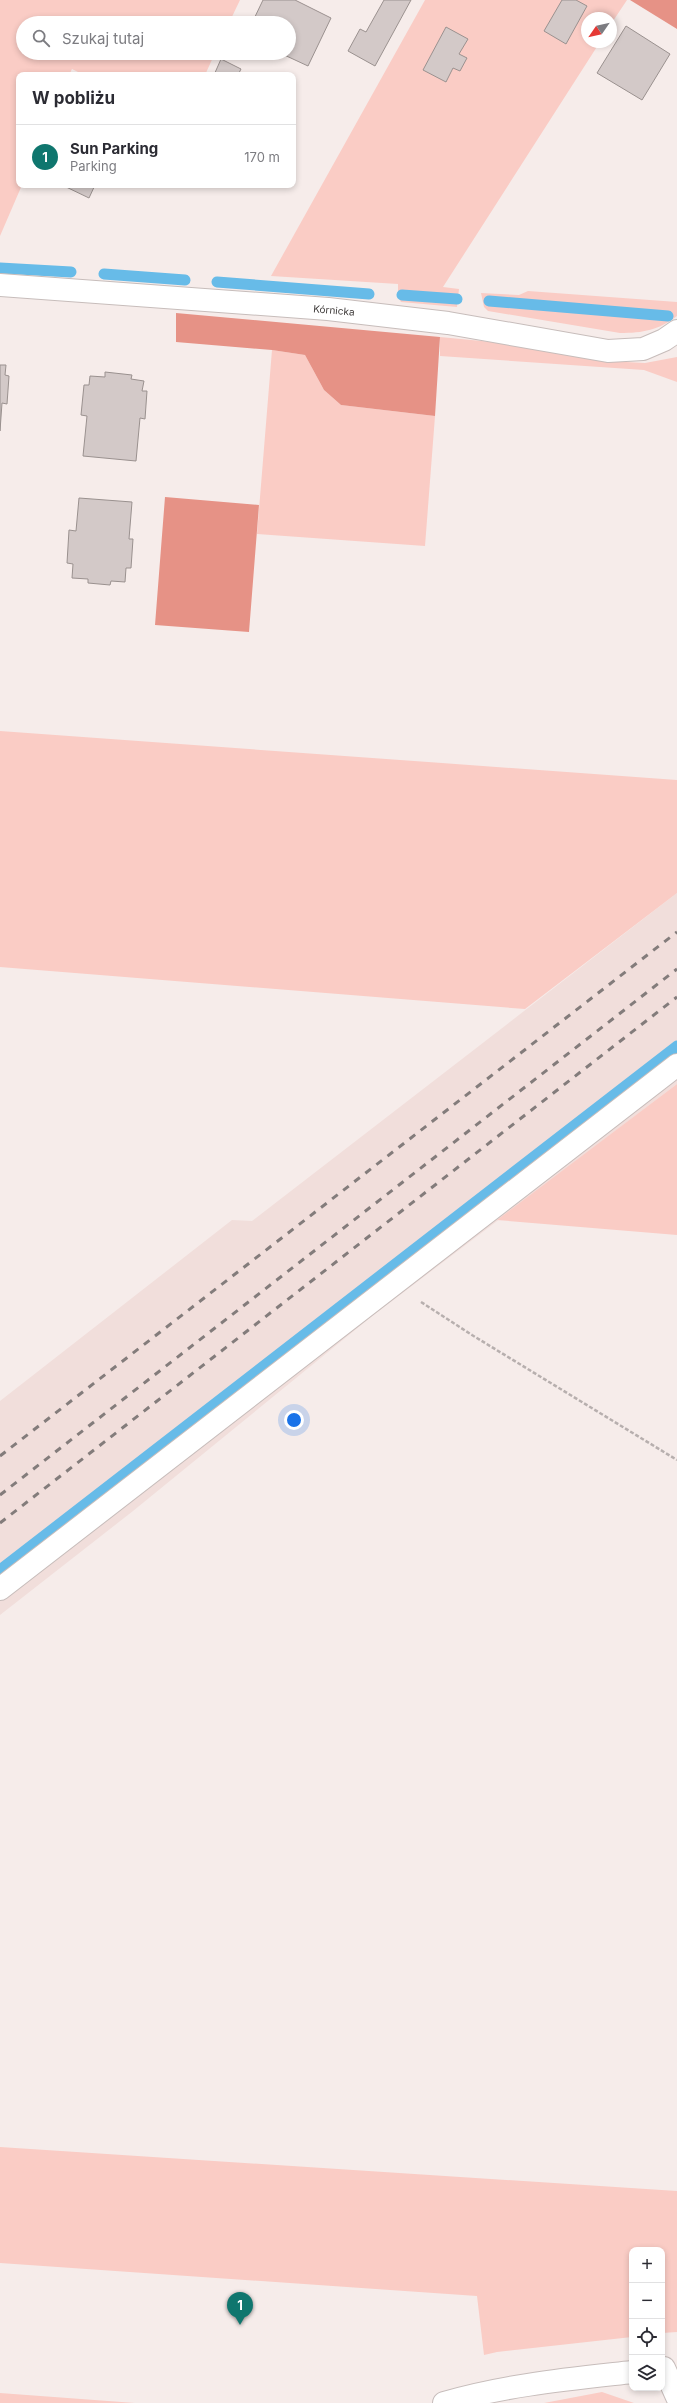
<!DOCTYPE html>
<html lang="pl">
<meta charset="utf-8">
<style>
:root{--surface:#fff;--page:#f2f2f3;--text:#2b2b33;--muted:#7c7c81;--line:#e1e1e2;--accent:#0f766e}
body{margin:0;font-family:Inter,sans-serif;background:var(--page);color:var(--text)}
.controls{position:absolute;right:12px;bottom:12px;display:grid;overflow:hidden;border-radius:8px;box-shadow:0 2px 6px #0003}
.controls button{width:36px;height:36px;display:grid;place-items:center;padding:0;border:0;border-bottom:1px solid var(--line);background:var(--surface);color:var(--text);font:20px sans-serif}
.compass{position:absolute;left:581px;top:12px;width:36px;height:36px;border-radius:50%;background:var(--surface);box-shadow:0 2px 6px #0003;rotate:236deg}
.you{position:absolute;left:294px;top:1420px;width:14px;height:14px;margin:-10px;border:3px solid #fff;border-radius:50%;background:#1a73e8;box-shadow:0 0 0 6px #1a73e833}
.badge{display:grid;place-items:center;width:26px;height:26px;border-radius:50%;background:var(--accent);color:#fff;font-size:13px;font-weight:700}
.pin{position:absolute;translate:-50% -33px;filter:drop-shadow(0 1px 2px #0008)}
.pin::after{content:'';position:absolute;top:21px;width:14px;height:12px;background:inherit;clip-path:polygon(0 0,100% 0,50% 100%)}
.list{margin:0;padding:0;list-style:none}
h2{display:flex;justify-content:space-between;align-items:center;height:52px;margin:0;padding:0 16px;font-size:17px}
h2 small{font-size:13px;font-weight:400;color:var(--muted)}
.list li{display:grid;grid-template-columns:26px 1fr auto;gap:12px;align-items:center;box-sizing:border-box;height:64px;padding:0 16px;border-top:1px solid var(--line)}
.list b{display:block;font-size:15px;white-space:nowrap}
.list p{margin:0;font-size:13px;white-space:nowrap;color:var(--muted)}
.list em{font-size:13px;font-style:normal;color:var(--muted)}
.icon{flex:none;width:22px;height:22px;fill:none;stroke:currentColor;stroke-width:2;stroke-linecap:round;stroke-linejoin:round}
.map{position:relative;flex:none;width:677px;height:2403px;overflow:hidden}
.search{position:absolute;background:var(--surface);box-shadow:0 2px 6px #0003;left:16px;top:16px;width:280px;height:44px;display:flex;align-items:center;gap:10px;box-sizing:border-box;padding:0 14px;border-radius:22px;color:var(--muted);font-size:15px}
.panel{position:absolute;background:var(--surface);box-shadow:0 2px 6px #0003;left:16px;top:72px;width:280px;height:116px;border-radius:8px}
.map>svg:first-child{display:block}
.built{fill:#f1dedb}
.green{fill:#faccc5}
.forest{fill:#e69286}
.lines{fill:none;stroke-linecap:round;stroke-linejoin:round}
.stream{stroke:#67bbe8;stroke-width:11}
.building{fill:#d3c9c8;stroke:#9a918f}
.minor-casing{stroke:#c7bdbb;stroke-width:24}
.path{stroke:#b7afae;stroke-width:2.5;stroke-dasharray:4 2;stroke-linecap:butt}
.minor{stroke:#fff;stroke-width:22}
.rail{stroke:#837c7b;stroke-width:3;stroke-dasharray:7 7;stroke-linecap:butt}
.labels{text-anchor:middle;stroke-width:3;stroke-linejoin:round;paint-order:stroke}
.street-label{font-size:10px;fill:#3d3938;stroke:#fff}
</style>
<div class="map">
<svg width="677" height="2403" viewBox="0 0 677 2403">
<rect width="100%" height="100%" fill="#f6ecea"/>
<path class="built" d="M677,893V1084L371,1317L133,1511L0,1615V1401L232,1220L252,1221Z"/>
<path class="green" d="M0,0H240L229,23H23V53H215L205,75H84L72,69L69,75H19V185H22L0,236Z
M425,0H627L611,24V18H587V42H600L443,287L459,289L457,307L401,302L398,297V284L271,276Z
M528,291L677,302V316C659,330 643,333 620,333L488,311L484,307L481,293L519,295Z
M440,337L492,342L626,362L645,363L677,357V382L644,370L440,356Z
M272,350L305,355L324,390L341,405L435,416L425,546L257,534Z
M0,731L677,780V893L525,1009L0,967Z
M677,1084V1235L497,1220Z
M0,2147L677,2191V2332L662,2333V2250H632V2337L497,2352L484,2355L477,2296L0,2263Z
M602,2392L634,2403H544Z
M0,2393L135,2403H0Z"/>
<path class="forest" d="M630,0H677V29Z
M176,313L440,337L435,416L341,405L324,390L305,355L272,350L176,342Z
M165,497L259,505L249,632L155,625Z"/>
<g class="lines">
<path class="stream" d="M0,268L71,272
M104,274L185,280
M217,282L369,294
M402,295L457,299
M489,301L668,316
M0,1570L677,1046"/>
</g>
<path class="building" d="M263,0H295L331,18L308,66L280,53H289V23H252Z
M384,0H411L375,66L348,51L360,29L366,32Z
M562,0H576L587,6L566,44L544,31Z
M626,26L670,54L642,100L597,73Z
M446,27L468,39L459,54L467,58L460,71L453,68L446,82L423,70Z
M221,59L241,69L238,75H214Z
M62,185H95L89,198Z
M0,365H6L5,375L9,376L7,404L2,403L0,431Z
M105,372L132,375L131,379L144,381L142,391H147L145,419L140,418L136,461L83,456L87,416L81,415L84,385H89L90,376L105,377Z
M79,498L132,502L129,539H133L131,568H126L125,582L111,581L110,585L88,583V579L72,578L73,564L67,563L69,530L76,531Z"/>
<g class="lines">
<defs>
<path id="minor" d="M0,285L328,309L448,323L608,351L643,349L664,340L677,331
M0,1589L677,1065
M664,2368L677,2397
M444,2403C505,2385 570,2379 632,2372"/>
</defs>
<use href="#minor" class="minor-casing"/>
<path class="path" d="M421,1302L472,1335L677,1460"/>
<use href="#minor" class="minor"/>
<path class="rail" d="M0,1456L677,932
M0,1495L677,969
M0,1523L677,997"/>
</g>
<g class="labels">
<g class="street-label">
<text transform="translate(334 310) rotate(5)" y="4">Kórnicka</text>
</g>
</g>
</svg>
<div class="controls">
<button>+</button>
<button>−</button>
<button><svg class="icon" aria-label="locate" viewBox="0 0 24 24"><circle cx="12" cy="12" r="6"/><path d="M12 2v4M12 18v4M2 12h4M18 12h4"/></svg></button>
<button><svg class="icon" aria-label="layers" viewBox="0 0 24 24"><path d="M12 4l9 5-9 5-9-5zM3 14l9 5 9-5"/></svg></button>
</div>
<svg class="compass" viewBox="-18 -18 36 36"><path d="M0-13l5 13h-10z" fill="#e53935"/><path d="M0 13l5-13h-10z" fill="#7c7c81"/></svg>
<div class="you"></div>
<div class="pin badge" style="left:240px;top:2325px">1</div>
<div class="search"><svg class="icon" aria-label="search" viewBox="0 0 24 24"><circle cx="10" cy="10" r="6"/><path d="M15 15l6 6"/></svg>Szukaj tutaj</div>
<section class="panel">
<h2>W pobliżu<small></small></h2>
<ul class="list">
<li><span class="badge">1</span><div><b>Sun Parking</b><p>Parking</p></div><em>170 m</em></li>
</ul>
</section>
</div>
